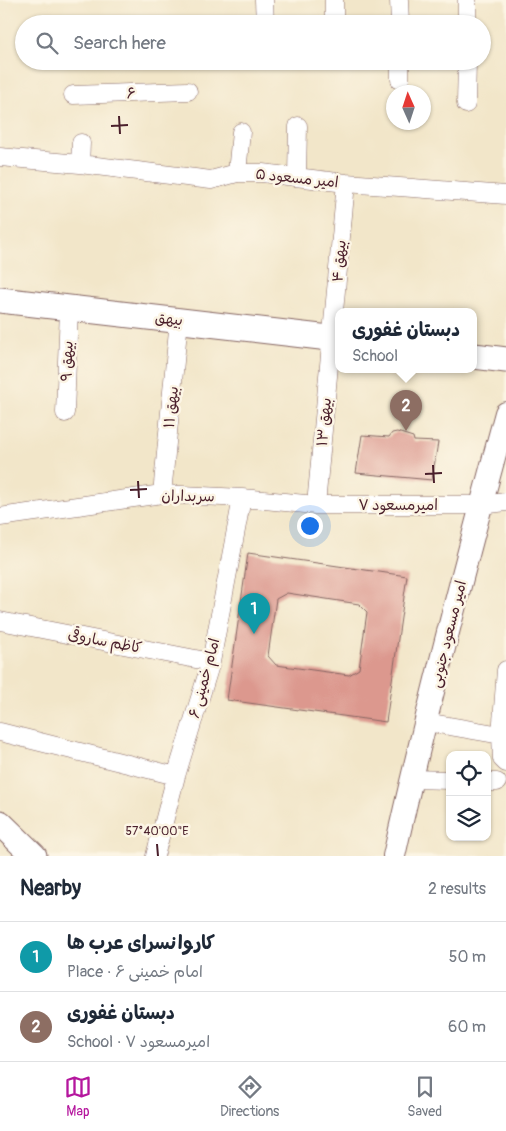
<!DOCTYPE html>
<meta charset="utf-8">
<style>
:root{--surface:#fff;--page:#f6f6f7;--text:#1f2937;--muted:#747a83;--line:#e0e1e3;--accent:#b5179e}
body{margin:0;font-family:Pangolin,"Playpen Sans Arabic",sans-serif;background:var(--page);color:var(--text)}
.controls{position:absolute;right:15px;bottom:15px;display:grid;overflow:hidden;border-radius:10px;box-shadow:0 1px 4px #0004}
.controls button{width:45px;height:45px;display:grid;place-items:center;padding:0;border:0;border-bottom:1px solid var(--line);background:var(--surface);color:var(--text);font:25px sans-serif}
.compass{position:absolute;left:386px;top:85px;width:45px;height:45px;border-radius:50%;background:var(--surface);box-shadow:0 1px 4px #0004;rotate:357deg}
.you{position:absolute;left:309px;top:525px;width:18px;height:18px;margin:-12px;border:4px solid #fff;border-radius:50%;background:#1a73e8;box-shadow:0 0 0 8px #1a73e833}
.badge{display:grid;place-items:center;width:32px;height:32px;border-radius:50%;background:var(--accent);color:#fff;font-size:16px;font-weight:700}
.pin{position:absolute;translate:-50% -41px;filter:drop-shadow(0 1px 2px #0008)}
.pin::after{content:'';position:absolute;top:26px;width:18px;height:15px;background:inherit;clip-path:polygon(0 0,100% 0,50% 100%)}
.popup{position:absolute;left:335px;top:308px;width:142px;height:65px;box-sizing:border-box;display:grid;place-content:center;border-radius:10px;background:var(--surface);filter:drop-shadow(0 1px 4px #0005);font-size:16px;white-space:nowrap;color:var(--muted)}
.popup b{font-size:19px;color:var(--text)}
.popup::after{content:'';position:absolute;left:50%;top:100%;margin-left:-10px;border:10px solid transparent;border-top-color:var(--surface)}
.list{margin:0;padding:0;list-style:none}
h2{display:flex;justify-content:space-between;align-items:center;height:65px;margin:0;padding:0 20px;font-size:21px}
h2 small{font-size:16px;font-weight:400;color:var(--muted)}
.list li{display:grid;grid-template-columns:32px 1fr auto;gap:15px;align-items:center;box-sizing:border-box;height:70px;padding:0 20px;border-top:1px solid var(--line)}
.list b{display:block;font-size:19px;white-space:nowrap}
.list p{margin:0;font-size:16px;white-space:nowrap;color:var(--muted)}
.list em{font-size:16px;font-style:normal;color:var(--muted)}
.icon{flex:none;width:28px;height:28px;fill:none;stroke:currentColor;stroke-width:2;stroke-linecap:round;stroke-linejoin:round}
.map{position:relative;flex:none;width:506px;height:856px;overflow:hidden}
.search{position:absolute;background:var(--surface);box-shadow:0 1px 4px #0004;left:15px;right:15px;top:15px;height:55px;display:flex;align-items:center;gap:12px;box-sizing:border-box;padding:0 18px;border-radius:28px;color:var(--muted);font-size:19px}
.sheet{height:205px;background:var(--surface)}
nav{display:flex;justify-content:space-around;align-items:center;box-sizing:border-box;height:70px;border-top:1px solid var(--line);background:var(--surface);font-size:14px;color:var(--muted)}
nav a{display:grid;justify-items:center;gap:2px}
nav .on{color:var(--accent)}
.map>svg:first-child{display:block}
.building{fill:#dc988e;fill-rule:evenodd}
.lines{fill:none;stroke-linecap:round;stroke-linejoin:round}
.minor-casing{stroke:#856562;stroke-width:19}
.tertiary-casing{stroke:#856562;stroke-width:24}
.secondary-casing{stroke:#856562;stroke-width:27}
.minor{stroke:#fff;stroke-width:18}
.tertiary{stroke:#fff;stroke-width:22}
.secondary{stroke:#fff;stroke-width:25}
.ticks{fill:none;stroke:#4a1f2b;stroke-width:2}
.labels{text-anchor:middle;stroke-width:5;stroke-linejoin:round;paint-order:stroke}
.street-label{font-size:15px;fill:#4a1f2b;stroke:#fcf5e5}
.ticks-label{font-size:12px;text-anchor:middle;fill:#4a1f2b;stroke:#fcf5e5;stroke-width:5;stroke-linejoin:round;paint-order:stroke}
</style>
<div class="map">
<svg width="506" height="856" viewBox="0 0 506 856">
<rect width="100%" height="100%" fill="#fcf5e5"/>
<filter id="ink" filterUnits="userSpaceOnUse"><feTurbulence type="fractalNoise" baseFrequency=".02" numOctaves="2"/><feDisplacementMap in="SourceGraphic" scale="10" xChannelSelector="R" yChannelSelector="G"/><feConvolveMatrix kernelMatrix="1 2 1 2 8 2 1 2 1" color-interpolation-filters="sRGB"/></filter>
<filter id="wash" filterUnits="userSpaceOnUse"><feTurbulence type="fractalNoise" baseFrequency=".0096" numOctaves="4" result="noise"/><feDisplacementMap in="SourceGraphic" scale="20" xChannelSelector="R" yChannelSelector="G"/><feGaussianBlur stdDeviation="1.12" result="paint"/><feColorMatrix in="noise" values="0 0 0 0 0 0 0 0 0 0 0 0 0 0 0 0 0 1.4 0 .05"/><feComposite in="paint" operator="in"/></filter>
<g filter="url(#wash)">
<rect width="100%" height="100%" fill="#f2e6c9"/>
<g id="blocks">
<path class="building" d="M397,432L413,437L414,441L438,442L432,480L356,473L362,435L389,437L392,433Z
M248,553L407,576L386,722L227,700ZM287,593L359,604L367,612L359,669L349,675L276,665L268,656L276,599Z"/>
</g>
</g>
<g filter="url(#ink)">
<use href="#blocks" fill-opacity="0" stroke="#856562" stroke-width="1"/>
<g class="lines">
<defs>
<path id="minor" d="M264,0L265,24
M399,0L400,24
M334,24V0
M467,24V0
M400,61V80
M73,95L188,91
M466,104L467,61
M0,157L80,164L211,180L237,173H262L346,183L506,195
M80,164L81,143
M237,173L241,132
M297,177L298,126
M65,413L69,309
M162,494L179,320
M316,505L346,183
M0,517L162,494L242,498L316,505H481L506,502
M0,621L211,662
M506,670L501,735L502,759L506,763
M426,722L501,735
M0,732L176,776
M411,779L450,780
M487,782H497
M155,856L176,776L211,662L242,498"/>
<path id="tertiary" d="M394,856C427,708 466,560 506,413"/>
<path id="secondary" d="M0,300L338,339
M474,356L506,360
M0,823L34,856"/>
</defs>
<use href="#minor" class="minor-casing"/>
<use href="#tertiary" class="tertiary-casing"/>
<use href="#secondary" class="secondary-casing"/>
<use href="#minor" class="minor"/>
<use href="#tertiary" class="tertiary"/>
<use href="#secondary" class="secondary"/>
</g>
</g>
<path class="ticks" d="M119,116L120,134M111,126L128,125M433,465L434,483M425,474L442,473M138,481L139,498M130,490L147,489M157,844L158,856"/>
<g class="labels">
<g class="street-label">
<text transform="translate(131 93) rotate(-2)" y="5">۶</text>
<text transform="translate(297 178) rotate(6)" y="5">امیر مسعود ۵</text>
<text transform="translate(339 261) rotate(-85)" y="5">بیهق ۴</text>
<text transform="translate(169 319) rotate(6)" y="5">بیهق</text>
<text transform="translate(67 361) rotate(-88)" y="5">بیهق ۹</text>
<text transform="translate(171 407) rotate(-84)" y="5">بیهق ۱۱</text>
<text transform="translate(324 422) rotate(-85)" y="5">بیهق ۱۳</text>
<text transform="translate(188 496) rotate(1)" y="5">سربداران</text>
<text x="398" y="510">امیرمسعود ۷</text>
<text transform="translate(448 634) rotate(-76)" y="5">امیر مسعود جنوبی</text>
<text transform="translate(105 641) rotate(11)" y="5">کاظم ساروقی</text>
<text transform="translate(204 678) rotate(-75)" y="5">امام خمینی ۶</text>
</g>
</g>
<g class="ticks-label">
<text x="157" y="835">57°40'00"E</text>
</g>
</svg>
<div class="controls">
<button><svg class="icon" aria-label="locate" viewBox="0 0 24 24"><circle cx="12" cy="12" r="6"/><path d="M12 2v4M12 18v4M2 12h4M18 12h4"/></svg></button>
<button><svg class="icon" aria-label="layers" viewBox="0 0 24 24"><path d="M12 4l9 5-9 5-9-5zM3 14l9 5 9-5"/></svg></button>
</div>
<svg class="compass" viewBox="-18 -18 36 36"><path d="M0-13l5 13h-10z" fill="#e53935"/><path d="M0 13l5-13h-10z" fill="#747a83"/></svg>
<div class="you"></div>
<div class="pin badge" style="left:254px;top:634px;background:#0f9aa8">1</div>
<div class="pin badge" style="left:406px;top:431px;background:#8d6e63">2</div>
<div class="popup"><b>دبستان غفوری</b>School</div>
<div class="search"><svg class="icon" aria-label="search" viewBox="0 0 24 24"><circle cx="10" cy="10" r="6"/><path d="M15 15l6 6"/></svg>Search here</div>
</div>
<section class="sheet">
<h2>Nearby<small>2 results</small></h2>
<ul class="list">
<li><span class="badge" style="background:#0f9aa8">1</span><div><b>کاروانسرای عرب ها</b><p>Place · امام خمینی ۶</p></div><em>50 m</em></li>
<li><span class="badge" style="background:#8d6e63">2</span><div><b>دبستان غفوری</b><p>School · امیرمسعود ۷</p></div><em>60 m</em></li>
</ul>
</section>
<nav>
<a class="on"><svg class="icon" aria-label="map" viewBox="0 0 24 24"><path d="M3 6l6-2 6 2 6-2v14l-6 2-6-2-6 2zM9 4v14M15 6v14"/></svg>Map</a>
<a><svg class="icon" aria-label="directions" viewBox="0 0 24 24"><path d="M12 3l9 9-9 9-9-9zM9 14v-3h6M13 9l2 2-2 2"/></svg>Directions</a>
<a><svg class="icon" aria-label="saved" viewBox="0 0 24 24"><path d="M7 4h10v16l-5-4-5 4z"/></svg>Saved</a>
</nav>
